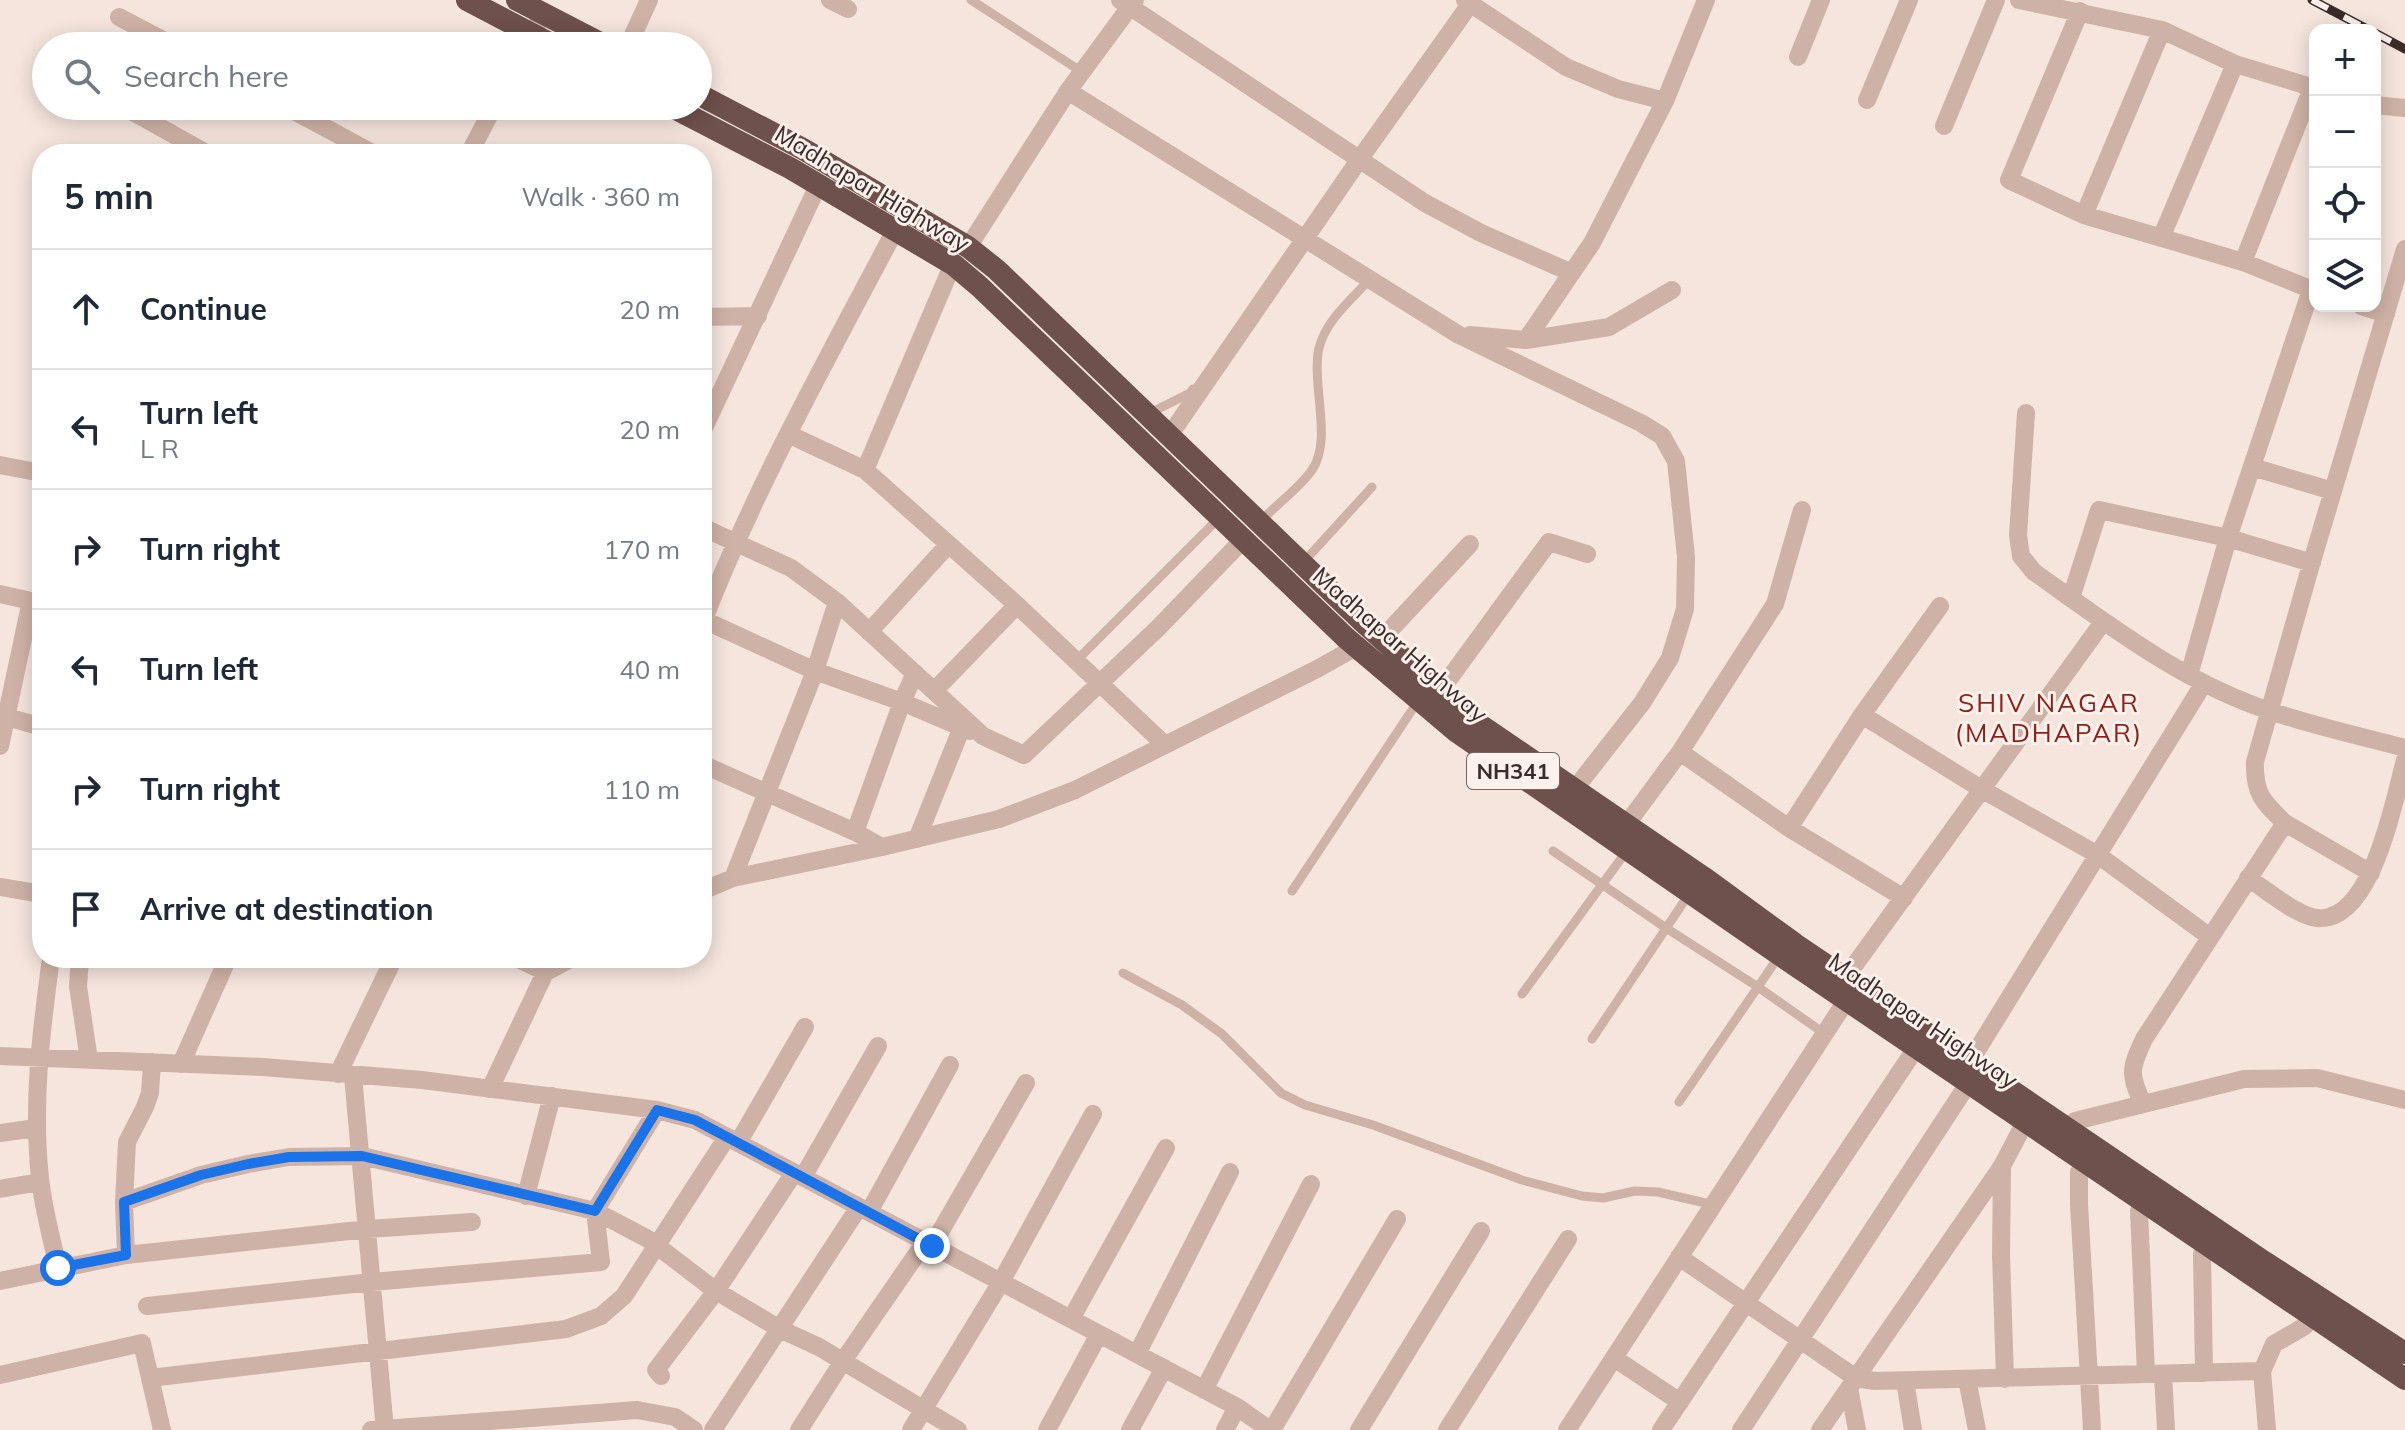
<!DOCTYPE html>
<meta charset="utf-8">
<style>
:root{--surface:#fff;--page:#f6f6f7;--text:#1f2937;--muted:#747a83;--line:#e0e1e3}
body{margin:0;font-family:Mulish,sans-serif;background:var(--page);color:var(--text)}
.controls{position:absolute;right:24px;top:24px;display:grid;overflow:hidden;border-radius:16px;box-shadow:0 4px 20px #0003}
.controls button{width:72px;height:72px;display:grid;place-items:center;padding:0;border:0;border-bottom:2px solid var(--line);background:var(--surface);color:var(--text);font:40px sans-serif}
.stop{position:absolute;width:24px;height:24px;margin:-18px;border:6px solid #1a73e8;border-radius:50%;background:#fff}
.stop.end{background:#1a73e8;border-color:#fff;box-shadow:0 2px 8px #0008}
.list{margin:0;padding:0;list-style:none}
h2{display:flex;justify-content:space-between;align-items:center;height:104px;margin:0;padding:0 32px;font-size:34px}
h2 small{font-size:26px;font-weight:400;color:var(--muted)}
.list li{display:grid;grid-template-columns:52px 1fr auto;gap:24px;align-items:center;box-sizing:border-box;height:120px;padding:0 32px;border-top:2px solid var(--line)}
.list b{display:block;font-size:30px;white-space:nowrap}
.list p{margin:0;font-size:26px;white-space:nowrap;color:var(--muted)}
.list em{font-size:26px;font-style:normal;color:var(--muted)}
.icon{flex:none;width:44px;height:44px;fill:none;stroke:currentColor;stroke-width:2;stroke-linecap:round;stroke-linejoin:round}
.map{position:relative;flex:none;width:2405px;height:1430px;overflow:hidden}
.search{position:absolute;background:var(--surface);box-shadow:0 4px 20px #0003;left:32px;top:32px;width:680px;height:88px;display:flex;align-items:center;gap:20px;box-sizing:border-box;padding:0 28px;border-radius:44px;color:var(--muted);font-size:30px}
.panel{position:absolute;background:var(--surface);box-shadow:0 4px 20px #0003;left:32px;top:144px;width:680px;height:824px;border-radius:32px}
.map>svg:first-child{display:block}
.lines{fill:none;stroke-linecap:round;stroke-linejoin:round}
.service{stroke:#cfb2a7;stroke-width:9}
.minor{stroke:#cfb2a7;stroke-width:18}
.trunk{stroke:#6e504c;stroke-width:22}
.rail-casing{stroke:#3b2b29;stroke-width:9}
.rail{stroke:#fcf1eb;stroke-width:6;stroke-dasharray:18;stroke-linecap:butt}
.route{stroke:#1a73e8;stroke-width:10}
.labels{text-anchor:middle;stroke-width:6;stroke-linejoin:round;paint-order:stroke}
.shield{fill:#fcf1eb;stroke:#756663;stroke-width:2}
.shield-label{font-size:22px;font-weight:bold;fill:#3b2b29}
.street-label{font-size:24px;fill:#3b2b29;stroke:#fcf1eb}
.neighbourhood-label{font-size:26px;letter-spacing:2px;fill:#931e18;stroke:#fcf1eb}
</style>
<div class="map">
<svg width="2405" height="1430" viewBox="0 0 2405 1430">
<rect width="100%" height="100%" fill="#f5e5dd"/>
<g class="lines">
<path class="service" d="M971,0L1082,72
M1158,409L1190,393L1193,389
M1268,514C1282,500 1301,486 1312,470C1333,440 1311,384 1319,348C1326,320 1351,300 1370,279
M1310,555L1372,487
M1077,660L1215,522
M1553,851L1666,928L1758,987L1825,1034
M1292,891L1414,707
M1123,973L1182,1005L1222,1034L1281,1093L1305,1105L1373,1125L1522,1180L1582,1196L1603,1198L1635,1191L1658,1192L1714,1205
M1522,994L1623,856
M1592,1039L1685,900
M1679,1102L1775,962"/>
<path class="minor" d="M830,0L848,9
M1120,0L1425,203L1481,233L1572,273
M1465,0L1566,67L1618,89L1665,101
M2019,0L2162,30L2235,64L2315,88
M2080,11L2009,180L2084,215L2243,262L2315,291
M119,17L174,46
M526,46L543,13
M628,46L649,0
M1798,57L1821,0
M1068,91L1459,335L1641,423L1662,436L1676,461L1686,557L1685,609L1670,658L1642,703L1581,781
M1867,100L1909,0
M2375,105L2405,108
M285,106L374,154
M131,111L208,154
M1944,126L1996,0
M469,154L494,106
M2084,215L2162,30
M974,238L1068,91L1135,0
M2161,238L2235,64
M2243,262L2312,88
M2361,306L2386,314
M702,317L758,316
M1470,335L1526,340L1609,327L1672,290
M1526,340L1592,243L1665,101L1706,0
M2026,413L2018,535L2021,556L2034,572C2109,625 2182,682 2270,711C2314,726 2360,736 2405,748
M1176,426L1359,160L1473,0
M702,432L815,192
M788,434L865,470L1017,605L1164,744
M0,465L42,473
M2252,467L2333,491
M865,470L949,273
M702,527L791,568L837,602L983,736L1024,755L1158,628L1238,545
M0,594L40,603
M2071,598L2099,510L2228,538L2312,563
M704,620L815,671L902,702L970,731
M702,624C754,490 825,363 892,236
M1389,631L1470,544
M869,632L948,545
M2189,675L2228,538L2311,290
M1446,683L1549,542L1587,554
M934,691L1017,605
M0,715L42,727
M1862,715L1983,790L2098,855L2210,937
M0,746L31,601
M1680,752L1789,828L1904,898
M702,764L855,832L882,847
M1632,817L1680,752L1775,604L1802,510
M2285,823L2371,873
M1789,828L1862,715L1940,606
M855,832L902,702L915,673
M917,839L962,727
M733,878L815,671L837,602
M2248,878C2265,889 2297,916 2317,918C2372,923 2394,800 2405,760
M0,887L42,894
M702,891L733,878L882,847L999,819L1075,790L1317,669L1349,651
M51,958C41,1032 32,1104 40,1178C43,1208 52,1239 58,1268
M80,958L78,986L89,1060
M516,958L546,972L572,958
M1851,970L2103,622
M1974,1055L2204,683
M0,1056L263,1067L422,1080L657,1110L695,1120L1237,1407L1270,1430
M181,1064L228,958
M338,1074L394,958
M353,1076L385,1430
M490,1089L552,958
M2143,1104C2129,1074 2130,1069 2144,1039L2285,823C2263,802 2254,794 2255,762L2310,568L2405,249
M2075,1121L2244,1079L2317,1078L2405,1100
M0,1133L36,1128
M738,1143L805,1027
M2002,1166L2001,1255L2005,1379
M2079,1172V1204L2092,1430
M803,1177L878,1046
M0,1189L40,1182
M526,1196L552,1096
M124,1202L201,1175L248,1164L289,1157L362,1156L595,1211L648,1239L716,1291L780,1329L819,1347L958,1430
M2139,1211L2146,1374
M869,1212L950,1065
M932,1246L1026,1083
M2202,1254L2204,1373
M126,1255L124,1202L127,1142L145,1107L150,1093L152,1062
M1679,1257L1856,1378L1875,1381L2262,1371
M0,1281L126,1255L368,1229L472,1222
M147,1306L372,1282L601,1262L595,1211L657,1110
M1071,1319L1166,1148
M1137,1354L1230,1172
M1614,1358L1680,1402
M2163,1374L2166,1430
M0,1375L142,1343L162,1430
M661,1376L656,1370L716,1291L794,1173
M150,1378L566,1329L601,1316L624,1296L727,1137
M1967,1379L1977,1430
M1905,1381L1913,1430
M1849,1388L1857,1430
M1204,1390L1311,1184
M371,1430L637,1410L675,1417L694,1430
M713,1430L859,1207
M799,1430L843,1361L925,1242
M911,1430L1001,1282L1093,1114
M1047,1430L1099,1334
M1130,1430L1164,1368
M1225,1430L1237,1407
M1272,1430L1397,1219
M1359,1430L1481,1231
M1447,1430L1568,1239
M1567,1430L1842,1007
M1661,1430L1912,1054
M1741,1430L1964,1090
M1820,1430L2002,1166L2022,1128
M2267,1430L2262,1371L2274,1344L2305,1326"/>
<path class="trunk" d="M467,0L555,46
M517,0L606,46
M698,94L803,149L968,247L997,270L1362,621L1470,718L1703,877L1795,944L2263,1261L2405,1353
M670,106L790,168L954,265L980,287L1346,638L1457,732L1780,955L2405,1379"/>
<defs>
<path id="rail" d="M2312,0L2369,30
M2375,33L2405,49"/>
</defs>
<use href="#rail" class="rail-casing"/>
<use href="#rail" class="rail"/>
</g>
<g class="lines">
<path class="route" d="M58,1268L126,1255L124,1202L201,1175L248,1164L289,1157L362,1156L595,1211L657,1110L695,1120L932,1246"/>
</g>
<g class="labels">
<rect class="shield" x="1467" y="753" width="92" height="36" rx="6"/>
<g class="shield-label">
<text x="1513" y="779">NH341</text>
</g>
<g class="street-label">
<text transform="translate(872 189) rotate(31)" y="8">Madhapar Highway</text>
<text transform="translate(1400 645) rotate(41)" y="8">Madhapar Highway</text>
<text transform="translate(1923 1021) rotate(34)" y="8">Madhapar Highway</text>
</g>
<g class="neighbourhood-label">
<text x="2049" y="712">SHIV NAGAR<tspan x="2049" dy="30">(MADHAPAR)</tspan></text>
</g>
</g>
</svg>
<div class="controls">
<button>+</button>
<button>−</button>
<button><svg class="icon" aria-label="locate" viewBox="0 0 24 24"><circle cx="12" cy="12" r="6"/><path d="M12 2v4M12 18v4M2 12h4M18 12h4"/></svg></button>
<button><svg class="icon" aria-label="layers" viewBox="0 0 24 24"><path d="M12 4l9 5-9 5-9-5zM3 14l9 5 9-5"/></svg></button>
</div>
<div class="stop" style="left:58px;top:1268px"></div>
<div class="stop end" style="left:932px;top:1246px"></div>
<div class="search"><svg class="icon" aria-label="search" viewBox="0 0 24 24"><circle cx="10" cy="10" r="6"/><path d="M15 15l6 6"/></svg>Search here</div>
<section class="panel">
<h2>5 min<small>Walk · 360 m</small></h2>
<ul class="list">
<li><svg class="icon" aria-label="ahead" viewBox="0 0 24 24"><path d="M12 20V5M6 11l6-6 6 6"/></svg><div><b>Continue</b></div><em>20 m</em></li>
<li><svg class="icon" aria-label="left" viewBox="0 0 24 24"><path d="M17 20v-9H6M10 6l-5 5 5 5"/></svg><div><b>Turn left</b><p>L R</p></div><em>20 m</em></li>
<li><svg class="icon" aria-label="right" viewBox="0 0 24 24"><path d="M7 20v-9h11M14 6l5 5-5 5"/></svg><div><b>Turn right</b></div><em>170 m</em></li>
<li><svg class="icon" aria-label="left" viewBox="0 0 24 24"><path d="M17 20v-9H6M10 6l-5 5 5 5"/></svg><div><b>Turn left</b></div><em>40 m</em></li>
<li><svg class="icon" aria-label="right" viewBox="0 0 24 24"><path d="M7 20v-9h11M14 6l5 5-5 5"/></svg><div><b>Turn right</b></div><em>110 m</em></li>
<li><svg class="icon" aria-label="arrive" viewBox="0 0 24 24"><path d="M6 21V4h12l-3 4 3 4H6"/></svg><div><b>Arrive at destination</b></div></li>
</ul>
</section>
</div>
